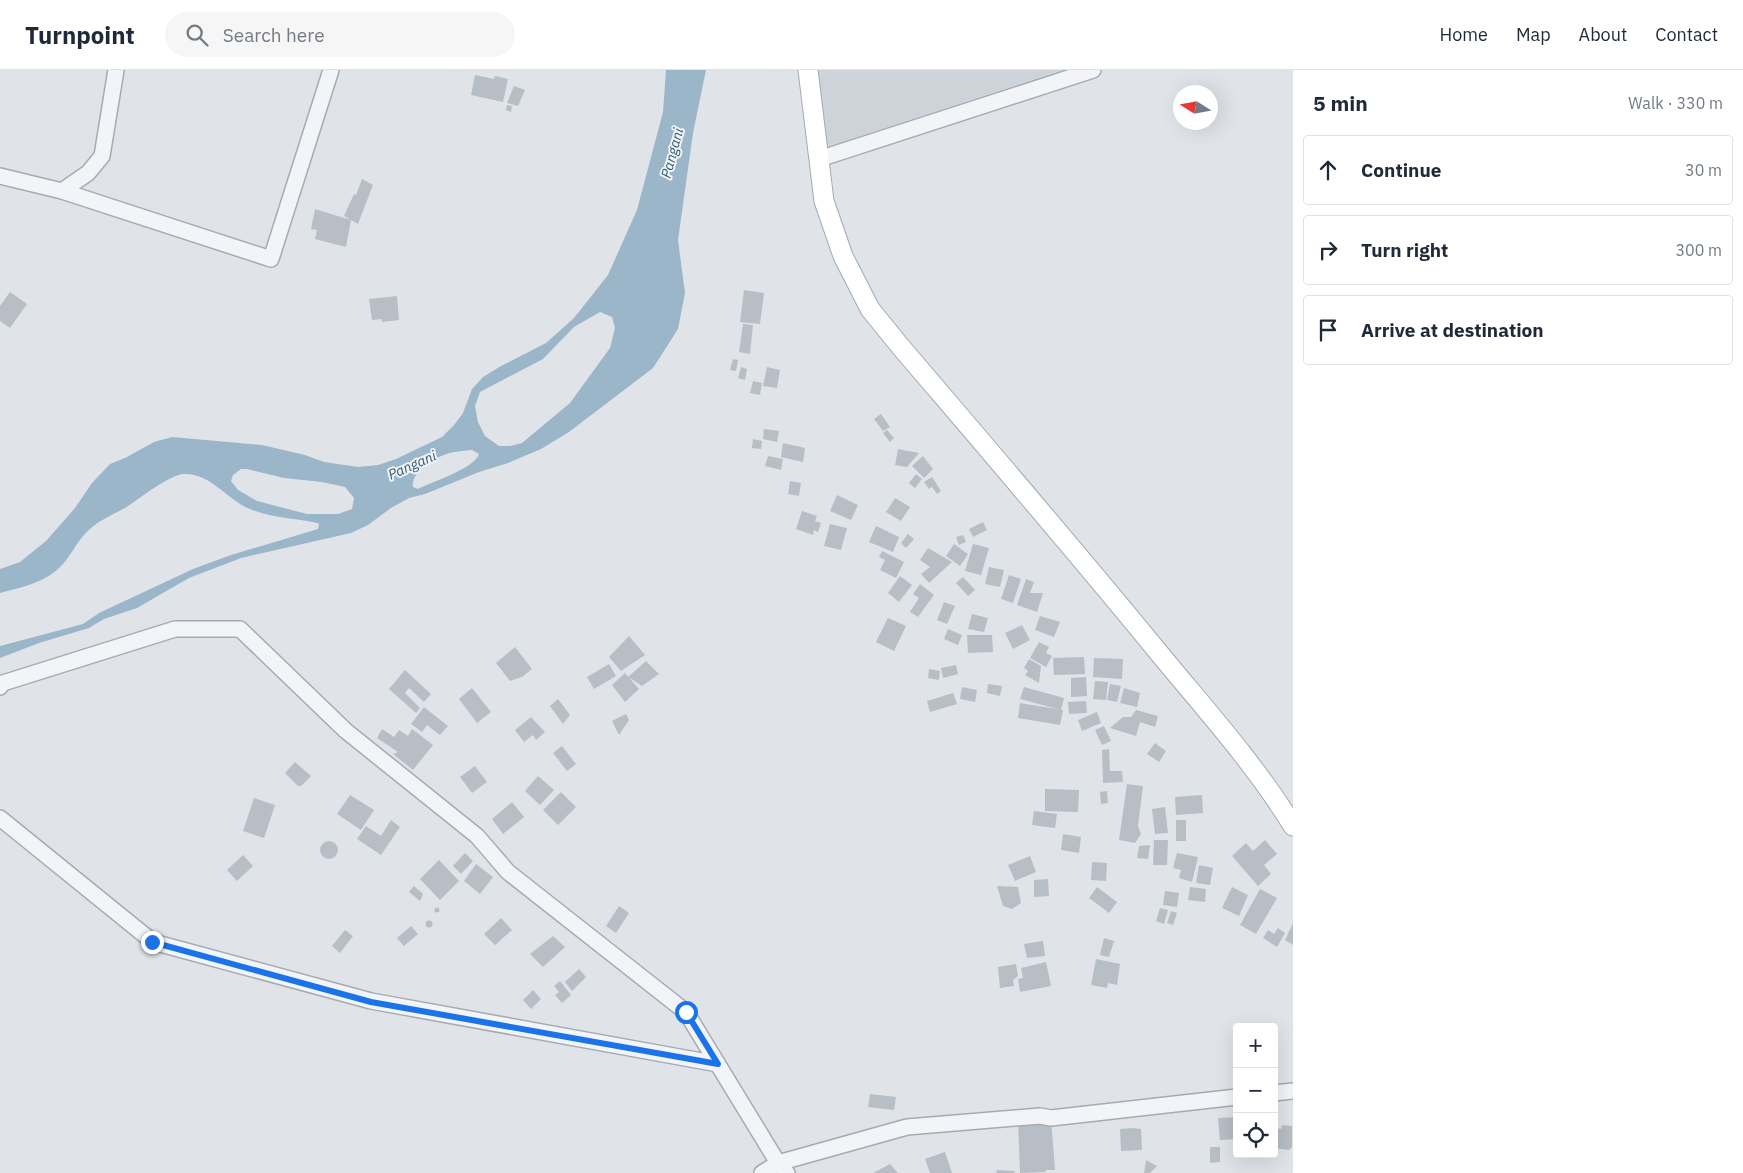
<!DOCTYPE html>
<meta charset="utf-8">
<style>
:root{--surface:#fff;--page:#f6f6f7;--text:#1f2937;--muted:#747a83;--line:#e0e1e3}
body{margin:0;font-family:"IBM Plex Sans",sans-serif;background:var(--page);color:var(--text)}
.controls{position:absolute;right:15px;bottom:15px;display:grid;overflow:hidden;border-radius:5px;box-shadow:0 5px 20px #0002}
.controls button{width:45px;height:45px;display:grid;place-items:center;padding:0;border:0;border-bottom:1px solid var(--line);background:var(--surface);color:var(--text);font:25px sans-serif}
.compass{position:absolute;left:1173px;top:15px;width:45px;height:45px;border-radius:50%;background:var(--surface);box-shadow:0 5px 20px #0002;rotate:281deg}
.stop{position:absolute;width:15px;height:15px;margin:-11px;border:4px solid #1a73e8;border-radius:50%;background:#fff}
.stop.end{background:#1a73e8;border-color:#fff;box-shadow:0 1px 5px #0008}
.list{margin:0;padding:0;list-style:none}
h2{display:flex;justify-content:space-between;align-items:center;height:65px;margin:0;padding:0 20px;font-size:21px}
h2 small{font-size:16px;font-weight:400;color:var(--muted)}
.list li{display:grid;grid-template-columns:32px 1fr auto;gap:15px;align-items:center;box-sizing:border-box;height:70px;margin:0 10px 10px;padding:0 10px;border:1px solid var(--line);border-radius:5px}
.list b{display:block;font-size:19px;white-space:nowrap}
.list em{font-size:16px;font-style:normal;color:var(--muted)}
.icon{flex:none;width:28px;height:28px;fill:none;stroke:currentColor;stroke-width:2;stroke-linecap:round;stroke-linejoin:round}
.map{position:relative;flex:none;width:1293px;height:1103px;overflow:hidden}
header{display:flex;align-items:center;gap:30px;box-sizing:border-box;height:70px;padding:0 25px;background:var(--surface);border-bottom:1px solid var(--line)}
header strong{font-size:24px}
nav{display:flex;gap:28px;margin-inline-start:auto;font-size:18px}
.search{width:350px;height:45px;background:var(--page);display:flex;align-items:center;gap:12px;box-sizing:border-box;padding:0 18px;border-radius:28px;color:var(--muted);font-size:19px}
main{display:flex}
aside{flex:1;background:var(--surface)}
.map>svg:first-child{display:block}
.built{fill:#ced3da}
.water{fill:#9bb6c8;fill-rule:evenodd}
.building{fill:#b7bec5}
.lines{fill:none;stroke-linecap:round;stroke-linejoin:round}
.minor-casing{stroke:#a5abb3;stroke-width:18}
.major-casing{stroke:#9faab4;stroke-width:21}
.minor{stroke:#f2f4f7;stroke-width:15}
.major{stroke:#fff;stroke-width:19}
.route{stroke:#1a73e8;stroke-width:6}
.labels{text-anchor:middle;stroke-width:4;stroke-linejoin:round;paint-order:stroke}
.water-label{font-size:14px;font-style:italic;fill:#335773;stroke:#eff3f6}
</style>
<header>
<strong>Turnpoint</strong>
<div class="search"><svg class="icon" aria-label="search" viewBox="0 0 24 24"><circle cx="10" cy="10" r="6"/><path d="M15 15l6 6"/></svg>Search here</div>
<nav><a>Home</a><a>Map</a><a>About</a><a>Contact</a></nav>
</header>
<main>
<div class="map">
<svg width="1293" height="1103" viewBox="0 0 1293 1103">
<rect width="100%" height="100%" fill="#e0e4e9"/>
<path class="built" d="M817,0H1062L827,77Z"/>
<path class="water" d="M666,0H706L693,63L678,170L685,223L678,259L653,298L569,362L541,379L508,393L479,402L425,424L409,428L391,438L368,455L351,463L241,488L189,508L137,538L104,549L89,558L39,573L0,588V576L83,554L99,543L193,499L231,485L318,459L319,454L317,453C294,448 271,448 250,439C227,430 211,403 184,404C170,404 138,430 125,438C110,446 95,452 84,465C75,475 69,489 59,498C43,513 20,518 0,523V499L20,492L46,471L75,438L92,413L110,394L125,388L154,372L172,367L262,375L305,385L324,392L358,397L378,395L396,389L442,367L454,355L463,343L472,319L483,307L501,296L546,273L574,248L608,205L637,140L663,42ZM600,242L612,247L615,258L610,278L570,333L522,373L510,376H499L485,366L478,352L475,336L480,322L543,289L574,257ZM472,380L479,384C475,398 432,412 418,419L413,417C411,402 433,389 444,385C453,381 463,381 472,380ZM241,399H247L284,408L322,412L345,417L354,428L352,439L338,444H307L257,431L238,420L231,411L233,405Z"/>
<path class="building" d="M475,5L494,9L495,6L508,9L503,32L471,25Z
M514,16L525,20L518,36L507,33Z
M507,35L512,36L511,42L506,40Z
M362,109L373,115L358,154L351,150L346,177L315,169L317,160L311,159L315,139L351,150L344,146L354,124L356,125Z
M744,220L764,223L760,254L740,252Z
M10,222L27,234L10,258L0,251V236Z
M397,226L399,250L382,252V249L372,250L369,229Z
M743,254L753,255L750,284L739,282Z
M733,289L738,290L736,301L730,300Z
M741,297L747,299L745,310L738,308Z
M767,297L780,300L777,318L763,316Z
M753,311L762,313L760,325L750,323Z
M881,344L890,357L883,361L874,349Z
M764,359L779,361L777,372L763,369Z
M887,360L894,368L890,372L883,363Z
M753,369L762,371L761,379L752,378Z
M783,373L805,378L803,392L781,387Z
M898,379L919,383L907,397L895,395Z
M768,386L783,389L781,400L765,396Z
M923,386L933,399L924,408L912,396Z
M916,404L922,409L915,418L909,413Z
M932,407L941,421L937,424L932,417L929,419L924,412Z
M790,411L801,413L799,426L788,424Z
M837,425L858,435L851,450L830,441Z
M895,428L910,437L901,451L886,442Z
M802,441L817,446L815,451L821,453L818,462L814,460L813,465L796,459Z
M983,452L987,460L973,467L969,459Z
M830,454L847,458L841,480L824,476Z
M876,456L899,467L893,482L869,472Z
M908,464L914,469L906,478L901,473Z
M963,465L966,472L959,475L956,467Z
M954,474L968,484L960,496L946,486Z
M973,474L989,478L981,505L965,501Z
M928,478L952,492L929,513L921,504L930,497L920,490Z
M882,481L904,492L896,508L880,500L885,490L879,487Z
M989,497L1004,500L1000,517L985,514Z
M1009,505L1021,509L1013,533L1001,529Z
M900,506L912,515L899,532L888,523Z
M963,507L975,520L968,526L956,513Z
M1026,509L1034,512L1030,523H1043L1037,542L1017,535Z
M920,514L934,525L918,547L910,542L919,528L913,524Z
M944,532L955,536L947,554L937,550Z
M972,544L988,548L984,562L968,559Z
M1040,546L1060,552L1054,567L1035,560Z
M888,548L906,556L894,581L876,572Z
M1022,555L1030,570L1013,579L1005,563Z
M948,559L962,565L958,575L944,569Z
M967,565H992L993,582L968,583Z
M629,566L645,585L621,601L609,587Z
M1039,572L1049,577L1046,583L1052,586L1046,597L1030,588Z
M515,577L532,599L522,607L510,611L496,593Z
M1084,587L1085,604L1054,605L1053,588Z
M1094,588L1123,589L1122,609L1093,607Z
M1029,589L1041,596L1039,613L1025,605L1028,601L1024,598Z
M646,591L659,604L642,616L628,607Z
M609,594L616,606L594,619L587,607Z
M956,595L958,604L943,608L941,598Z
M929,599L940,601L939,610L928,608Z
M405,600L431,624L424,632L409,618L405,623L420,638L416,643L389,619Z
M625,603L639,619L625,632L612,615Z
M1086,607L1087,626L1071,627V608Z
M1095,611L1108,612L1106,630L1093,629Z
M988,614L1002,616L1000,626L987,623Z
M1110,614L1121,616L1117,632L1107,630Z
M962,617L977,620L975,632L960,629Z
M1024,617L1064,628L1061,640L1020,629Z
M472,618L491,642L477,653L459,629Z
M1124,618L1140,623L1137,637L1120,633Z
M953,623L957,634L930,642L927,631Z
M558,629L570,645L563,654L550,636Z
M1086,631L1087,643L1069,644L1068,632Z
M1020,633L1063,640L1060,655L1018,648Z
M424,637L448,656L440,665L427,655L422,662L411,654Z
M1136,640L1158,646L1155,657L1140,652L1136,666L1110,658L1123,647H1131Z
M1097,642L1101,653L1082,661L1078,650Z
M626,644L629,650L619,665L612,651Z
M531,647L545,662L536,670L533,665L524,672L515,660Z
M1104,656L1111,671L1102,675L1095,660Z
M382,659L394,667L399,660L408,666L412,659L433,675L413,700L393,684L398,682L377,668Z
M1155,673L1166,681L1159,692L1147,684Z
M562,676L576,694L567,701L553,683Z
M1109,679L1110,701H1122L1123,712L1103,713L1102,680Z
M295,692L311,706L301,716H298L285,703Z
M475,696L487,712L472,723L460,707Z
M538,706L554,720L540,735L525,721Z
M1127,714L1143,716L1138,756L1141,764L1135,773L1119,770Z
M1045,719L1079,720L1078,742L1045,741Z
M1107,721L1108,733L1101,734L1100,722Z
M561,722L576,737L558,755L543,740Z
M350,725L374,740L361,760L337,744Z
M1202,725L1203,743L1176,745L1175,727Z
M254,728L275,735L264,768L243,761Z
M512,732L524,747L503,764L492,749Z
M1165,737L1168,763L1155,764L1152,739Z
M1034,741L1057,744L1055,758L1032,755Z
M391,750L400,757L381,785L357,769L366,756L381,766Z
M1176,750H1186V771H1176Z
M1063,764L1081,767L1079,783L1061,780Z
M1154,770H1168L1167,795H1153Z
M1265,770L1277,784L1264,795L1271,804L1258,816L1232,786L1246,773L1253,781Z
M320 780a9 9 0 1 1 18 0a9 9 0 1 1-18 0Z
M1150,775L1148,789L1137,788L1139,776Z
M465,783L473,791L461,804L453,796Z
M1177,783L1198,787L1192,812L1179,808L1181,800L1173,798Z
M243,785L253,796L237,811L227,800Z
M1030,786L1036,802L1015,811L1008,795Z
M439,790L459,811L440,830L420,809Z
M1092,792L1107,793L1106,811L1091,810Z
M476,794L493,807L480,824L464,811Z
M1199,795L1213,798L1210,815L1196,813Z
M1048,809L1049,826L1034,827V810Z
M414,816L423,824L420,831L409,822Z
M997,816L1018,817L1021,833L1012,839L1003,836Z
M1097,817L1117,832L1109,843L1089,828Z
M1190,817L1206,819L1205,832L1188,830Z
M1232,817L1248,825L1239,846L1222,838Z
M1260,819L1277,828L1256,864L1240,855Z
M1165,821L1179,823L1177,837L1163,835Z
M619,836L629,843L616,863L606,856Z
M434.5 840a2.5 2.5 0 1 1 5 0a2.5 2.5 0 1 1-5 0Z
M1160,838L1168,840L1164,854L1156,851Z
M1171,841L1177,843L1173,855L1167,853Z
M501,848L512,860L495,875L484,864Z
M425.5 854a3.5 3.5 0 1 1 7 0a3.5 3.5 0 1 1-7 0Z
M1293,853V875L1285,870Z
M411,856L418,864L404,876L397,868Z
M1278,858L1285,863L1277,877L1263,868L1268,860L1274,864Z
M345,860L353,866L340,883L332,876Z
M553,866L565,877L543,897L530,884Z
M1104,868L1114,871L1109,887L1100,885Z
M1043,871L1045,886L1027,888L1024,874Z
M1096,889L1120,894L1117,915L1108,913L1107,918L1091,915Z
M1046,892L1051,916L1020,922L1018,909L1023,908L1021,898Z
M1016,894L1018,906L1013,910L1014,916L1000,918L998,897Z
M579,899L586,907L572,921L565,912Z
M560,911L571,925L562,933L555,925L559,922L554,916Z
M533,920L541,929L531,939L523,930Z
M870,1024L896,1027L894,1040L868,1037Z
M1237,1047V1069L1220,1070L1218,1048Z
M1051,1048L1055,1100H1046V1102L1020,1103L1018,1050Z
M1282,1055L1292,1056V1077L1289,1080L1274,1078V1058L1281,1059Z
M1133,1058L1141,1059L1142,1080L1121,1081L1120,1059Z
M1210,1077H1220V1092L1210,1093Z
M945,1082L952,1103H930L925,1089Z
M1146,1090L1157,1096L1150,1103H1144Z
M890,1094L898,1103H873Z
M997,1100L1015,1101L1014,1103H996Z"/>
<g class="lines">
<defs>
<path id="minor" d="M819,89L1093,0
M0,106L62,121L88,103L102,86L116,0
M62,121L271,189L331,0
M0,617L3,613L175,559H240L346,661L477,766L508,802L686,942L778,1093L787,1103
M0,748L153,872L371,931L718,994
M1274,1023L1293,1021
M762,1103L778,1093L907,1057L1040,1046L1051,1048L1237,1027"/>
<path id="major" d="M808,0L824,131L843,186L870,239L900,276C987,378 1074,479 1159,583C1205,639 1255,694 1293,756"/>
</defs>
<use href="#minor" class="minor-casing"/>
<use href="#major" class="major-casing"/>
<use href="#minor" class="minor"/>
<use href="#major" class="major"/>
</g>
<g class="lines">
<path class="route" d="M152,872L371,932L718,994L686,942"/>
</g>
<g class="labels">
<g class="water-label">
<text transform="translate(672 83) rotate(-75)" y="5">Pangani</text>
<text transform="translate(412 395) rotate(-24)" y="5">Pangani</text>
</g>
</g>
</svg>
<div class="controls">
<button>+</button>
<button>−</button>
<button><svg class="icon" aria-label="locate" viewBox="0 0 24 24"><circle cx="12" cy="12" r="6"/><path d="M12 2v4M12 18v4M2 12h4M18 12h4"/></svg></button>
</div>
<svg class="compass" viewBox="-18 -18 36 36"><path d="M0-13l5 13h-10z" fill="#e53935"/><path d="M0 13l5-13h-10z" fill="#747a83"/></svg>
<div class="stop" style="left:686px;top:942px"></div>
<div class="stop end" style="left:152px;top:872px"></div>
</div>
<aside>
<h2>5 min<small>Walk · 330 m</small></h2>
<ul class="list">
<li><svg class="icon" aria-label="ahead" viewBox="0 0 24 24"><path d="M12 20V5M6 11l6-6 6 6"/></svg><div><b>Continue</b></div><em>30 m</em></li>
<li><svg class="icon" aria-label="right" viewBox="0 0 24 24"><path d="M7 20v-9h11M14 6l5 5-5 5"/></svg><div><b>Turn right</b></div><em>300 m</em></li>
<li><svg class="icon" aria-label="arrive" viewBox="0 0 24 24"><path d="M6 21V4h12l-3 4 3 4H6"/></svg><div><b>Arrive at destination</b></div></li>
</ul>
</aside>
</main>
